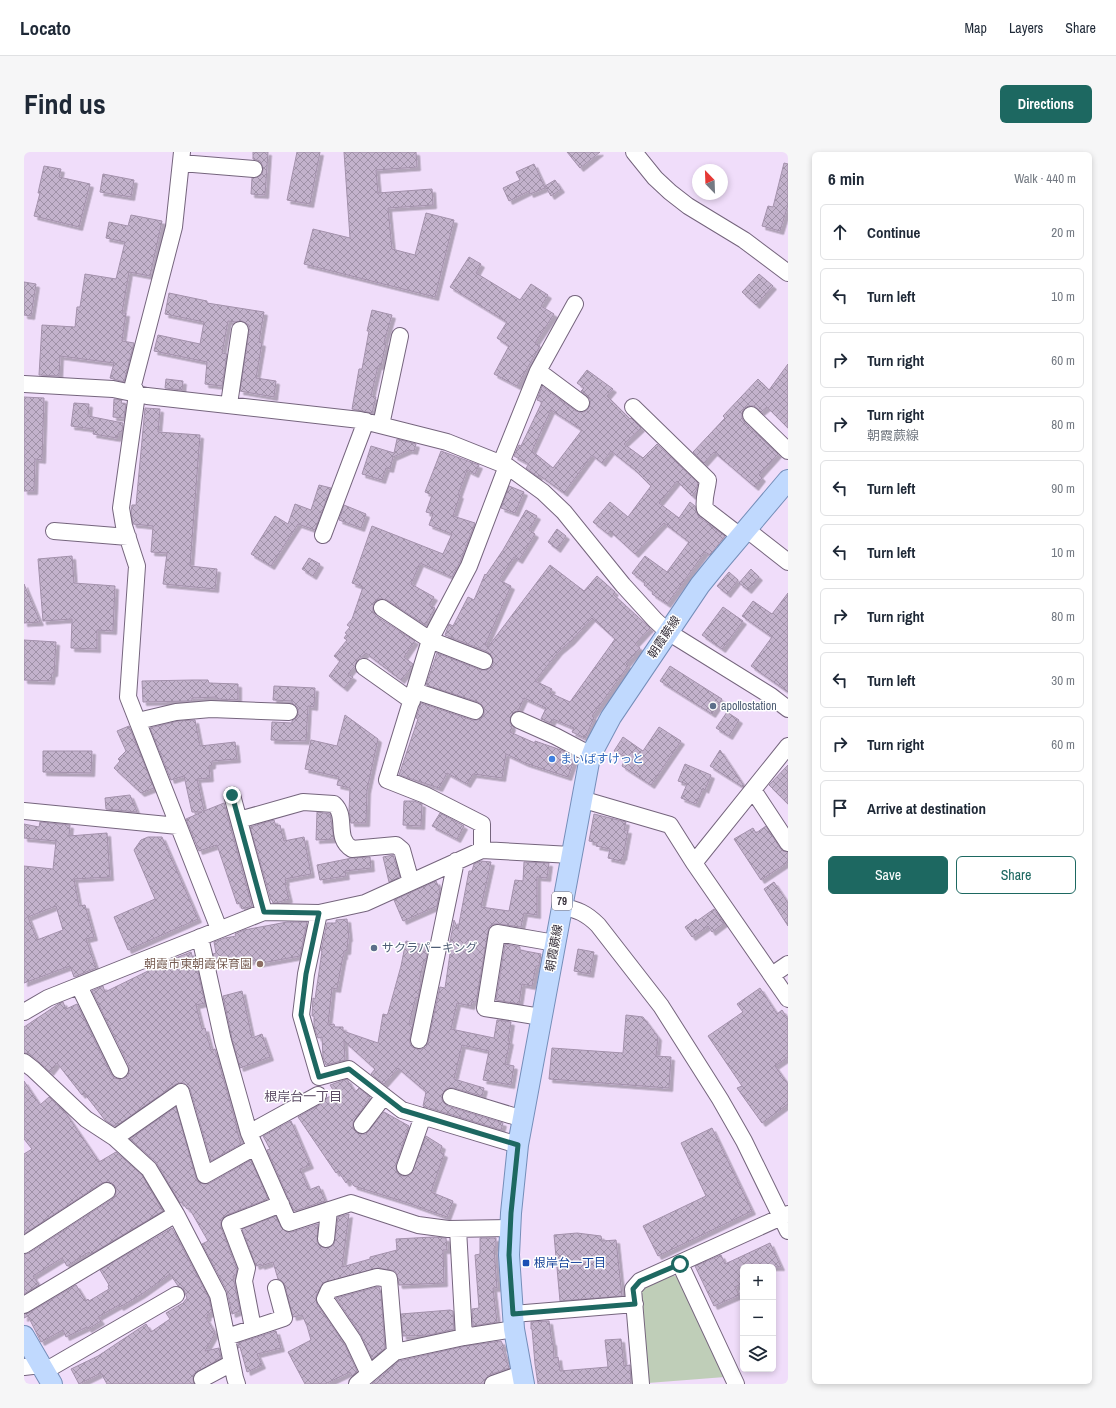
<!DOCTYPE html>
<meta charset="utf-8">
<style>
:root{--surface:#fff;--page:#f6f6f7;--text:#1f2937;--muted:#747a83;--line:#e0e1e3;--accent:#1d6861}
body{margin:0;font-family:"Archivo Narrow","Noto Sans JP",sans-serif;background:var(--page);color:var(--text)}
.controls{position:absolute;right:12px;bottom:12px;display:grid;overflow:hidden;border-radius:6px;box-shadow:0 2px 6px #0003}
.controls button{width:36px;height:36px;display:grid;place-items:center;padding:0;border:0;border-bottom:1px solid var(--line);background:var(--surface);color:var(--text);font:20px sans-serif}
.compass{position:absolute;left:668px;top:12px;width:36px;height:36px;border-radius:50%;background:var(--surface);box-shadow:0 2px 6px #0003;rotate:337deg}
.stop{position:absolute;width:12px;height:12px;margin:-9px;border:3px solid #1d6861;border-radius:50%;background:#fff}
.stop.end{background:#1d6861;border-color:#fff;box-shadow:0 1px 4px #0008}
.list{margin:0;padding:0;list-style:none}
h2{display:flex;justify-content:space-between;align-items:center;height:52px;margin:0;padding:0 16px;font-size:17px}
h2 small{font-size:13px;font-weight:400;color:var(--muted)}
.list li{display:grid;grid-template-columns:26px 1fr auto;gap:12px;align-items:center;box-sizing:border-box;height:56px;margin:0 8px 8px;padding:0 8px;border:1px solid var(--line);border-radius:6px}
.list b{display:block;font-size:15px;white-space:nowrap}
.list p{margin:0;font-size:13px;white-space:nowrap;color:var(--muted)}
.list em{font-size:13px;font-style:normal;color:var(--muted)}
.actions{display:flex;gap:8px;padding:12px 16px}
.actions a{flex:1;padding:9px 0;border:1px solid var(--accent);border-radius:6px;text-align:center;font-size:14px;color:var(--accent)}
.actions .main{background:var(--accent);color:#fff}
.icon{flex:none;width:22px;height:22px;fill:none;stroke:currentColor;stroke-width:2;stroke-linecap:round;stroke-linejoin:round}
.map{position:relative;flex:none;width:764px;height:1232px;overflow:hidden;border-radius:6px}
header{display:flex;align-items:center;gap:24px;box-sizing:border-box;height:56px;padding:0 20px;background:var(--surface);border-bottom:1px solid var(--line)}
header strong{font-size:19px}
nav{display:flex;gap:22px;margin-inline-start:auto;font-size:14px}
.intro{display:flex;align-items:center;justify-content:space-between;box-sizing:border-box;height:96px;padding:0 24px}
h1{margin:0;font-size:28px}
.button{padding:10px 18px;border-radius:6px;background:var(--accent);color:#fff;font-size:14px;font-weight:700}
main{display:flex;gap:24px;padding:0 24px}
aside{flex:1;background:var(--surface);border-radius:6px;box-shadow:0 2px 6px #0003}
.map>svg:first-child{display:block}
.green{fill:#bfceb8}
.building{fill:url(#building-cross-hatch);stroke:#a391ab;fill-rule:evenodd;filter:url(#shadow)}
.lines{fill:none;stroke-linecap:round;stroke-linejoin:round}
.minor-casing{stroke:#75657d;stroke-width:18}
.major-casing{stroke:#758eb9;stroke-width:22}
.minor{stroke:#fff;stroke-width:16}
.major{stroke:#c0d9fe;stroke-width:20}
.route{stroke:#1d6861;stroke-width:5}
.service-dot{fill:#5c6f8a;stroke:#fff;stroke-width:1.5}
.shop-dot{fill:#3f7fe0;stroke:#fff;stroke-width:1.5}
.education-dot{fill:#8d6e63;stroke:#fff;stroke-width:1.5}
.transit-dot{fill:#1a4fb4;stroke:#fff;stroke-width:1.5}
.labels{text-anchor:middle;stroke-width:3;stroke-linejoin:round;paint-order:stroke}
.shield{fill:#fff;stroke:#736e76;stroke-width:1}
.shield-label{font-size:11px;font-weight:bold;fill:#37303b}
.street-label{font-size:12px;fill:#37303b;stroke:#fff}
.service-label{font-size:12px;fill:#4e5e75;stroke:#fff;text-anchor:start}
.shop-label{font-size:12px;fill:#366cbe;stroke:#fff;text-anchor:start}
.education-label{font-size:12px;fill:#785e54;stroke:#fff;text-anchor:end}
.transit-label{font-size:12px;fill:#164399;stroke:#fff;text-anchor:start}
.neighbourhood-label{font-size:13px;fill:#5e4e66;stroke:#fff}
</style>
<header>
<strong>Locato</strong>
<nav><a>Map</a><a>Layers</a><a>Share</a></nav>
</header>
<div class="intro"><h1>Find us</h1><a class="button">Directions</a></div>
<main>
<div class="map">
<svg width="764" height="1232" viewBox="0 0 764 1232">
<defs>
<pattern id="building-cross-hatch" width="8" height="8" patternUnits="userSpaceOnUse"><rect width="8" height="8" fill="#c3b2cc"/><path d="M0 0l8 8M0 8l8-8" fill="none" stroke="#9f91a7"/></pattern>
<filter id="shadow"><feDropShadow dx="3.5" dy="3.5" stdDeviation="0" flood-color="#0004"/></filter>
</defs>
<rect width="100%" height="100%" fill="#f0ddfa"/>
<path class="green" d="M648,1123L654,1125L701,1225L624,1231L617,1141L621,1134Z"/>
<path class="building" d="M229,0H244L241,43L227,42L228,26L234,25L238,22L239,17L238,13L236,9L229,7Z
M273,0H296L286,52L263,48Z
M320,0H392L393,15L352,18L354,41L408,37L409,53L364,56L368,97L391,103L402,61L430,68L411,145L280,112L289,77L326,86Z
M543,0H576L556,16Z
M760,11L764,12V53L756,79L738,74L744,54L749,55Z
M510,12L521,36L506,42L505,39L485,49L479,36L496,28L492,20Z
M20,14L37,17L35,25L66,32L55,75L10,64L16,41H14Z
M79,22L110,28L107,45L76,40Z
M531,28L537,37L527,44L521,34Z
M107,63L138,69L126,124L105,120L98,161H102L98,189L110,191L100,230L86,226L90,211L36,204L35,224L15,223L18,173L51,175L53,155H56L61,122L92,127L101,90L82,86L85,70L104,74Z
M445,105L457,112L452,121L496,148L507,132L524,143L517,154L530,162L511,191L516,194L493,234L470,222L485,194L473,186L483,170L426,135Z
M735,122L749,134L732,153L718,140Z
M0,130L12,132L7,164L0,163Z
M145,141L183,149V151L240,160L235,190L238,191L232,226L252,229L250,245L216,239L225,179V173L218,169L211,170L204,169L198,201L203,202L198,234L181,232L183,210L130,199L134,183L176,192L180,170L141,162Z
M348,158L368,163L360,190L362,191L357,214H354L347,244L352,245L348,261L328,257L335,217H338L345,179H343Z
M764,212V276L743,255L737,260L730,254H725L720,256L718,261V266L720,270L754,302L735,323L738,326L731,335L690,300L680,311L669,300L701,266L699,264L734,227L745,238Z
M563,218L589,237L583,244L606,267L607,266L617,276L600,292L619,306L633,292L674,331L672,339L668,344L653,329L635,351L655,366L666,350L671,354L672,359L675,365L701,384L686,403L681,400L643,452L628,442L629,440L620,433L621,431L608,421L621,404L643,420L665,390L640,371L611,402L586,379L584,382L569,370L586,350L604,365L627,334L611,318L587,299L578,311L568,303L540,341L515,323L514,325L502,316L505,312L490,304L495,293L497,294L518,250L513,248L518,234L552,259L556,260H560L564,257L566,252V247L557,239L560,236L553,231ZM527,258L558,278L529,316L508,299Z
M142,227L159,229L158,238L141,236Z
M0,245L20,246L18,308L11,307L10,339H0Z
M90,247L98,248L97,251L102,252L100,266L89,265Z
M50,251L65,252L64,264L99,271L98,280H95L93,286L69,282L70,277L47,274Z
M121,256L136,257L134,280L176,283L166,414L193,417L191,437L139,432L143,401L127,400L129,374L109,372L107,361L108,353H112Z
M373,287L392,292L390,299L385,298L369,305L366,317L362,316L358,328L338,322L347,294L370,301Z
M417,299L455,313L451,322L443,318L434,343H436L429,364L451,371L436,410L428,425L396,411L387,432L410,445L405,453L411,456L401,473L363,448L358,447H354L350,451L349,456V460L352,464L391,489L380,505L389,512L388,514L377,528L342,501L333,509L331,514L324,522L329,525L320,536L305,524L316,509L310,504L323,488L320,486L323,482L321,481L326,475L323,473L328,467L339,435L328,431L348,374L419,402L428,382L405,373L409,362L402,360L408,343L401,340Z
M295,333L307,336L291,378L274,372L247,414L227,402L251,364L264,372L271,352L287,358Z
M485,334L500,340L491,361L477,356Z
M320,353L342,362L337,376L315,368Z
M502,358L513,364L505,378L511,382L495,408L490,405L475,428L487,434L461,493L464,495L526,413L560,439L573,424L591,440L589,442L626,476L611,492L616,496L602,512L604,514L568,564L570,566L561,586L548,580L550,576L529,567L527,571L517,567L522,556L500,546L494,559L490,560L487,564L486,569L488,575L486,580L511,591V589L537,598L551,605L544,625L501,611L482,602L478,626L449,622L443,632L423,621L415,636L375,623L394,567L392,566L397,551L448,568H453L457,566L460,562V557L458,553L454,550L402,533L413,501L457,518H462L466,516L469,513V507L467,503L464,500L421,483L425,472L429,474L444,445L450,448L461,422L462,423L479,398ZM568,466L591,487L546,550L526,541L528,537L511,529L535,499L547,489Z
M533,377L542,384L533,397L524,390Z
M48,404L50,431L91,434L89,479L73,478V497L47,496L48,467L19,469L14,407Z
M285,406L296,412L289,424L278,417Z
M727,417L735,425L724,438L715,431Z
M705,420L714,428L703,442L693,434Z
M0,432L16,470L0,471Z
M764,441V540L727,514L748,485L718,464L729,449L748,462Z
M699,455L719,469L698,497L678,483Z
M0,488L32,490L30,521H28L27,529L0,528Z
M646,514L698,547L688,562L636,529Z
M168,528H184L185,531L214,532V548L193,547V545L168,546V549L119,550L118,529Z
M250,534L291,536L290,555L284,554L282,589L247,588L248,570L268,571V569L273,565L274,561V556L268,551V549L249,548Z
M703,560L715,568L705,584L692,576Z
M321,563L354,587L343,638L342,671H327L325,659L326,636L313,633L315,625L281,617L287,588L313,594Z
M171,568L176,594L211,590L213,607L188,609V613L185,614L186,626L173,627L180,659L200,651L228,754L218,757L216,751L213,752L193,693L175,699L162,667L178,660H168L160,624L147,628L126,576L154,569Z
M105,574L130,636L117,641L90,616L96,609L94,607L102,599L93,579Z
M635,575L657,589L627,633L598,614L602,605L590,599L599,585L619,599Z
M696,598L720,634L719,635L686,614Z
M19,599H68L67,621L19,620Z
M661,612L687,623L681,638L679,636L672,652L657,646L663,632L654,629Z
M764,613V652L745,633Z
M106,643L113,660L82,657L81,646Z
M380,649H390L398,652L397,674L379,673Z
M293,660L306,662L310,687L292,688Z
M416,661L440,674L433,687L408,674Z
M570,662L602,670L600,678H604L599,705H598L597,709L584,706L586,697L572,694L573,691L565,689Z
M250,668L252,674L256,673L260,689L280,685L287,722L261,727L262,730L261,731L265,747L252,751H249L248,748H247L226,675Z
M16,670L46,673L45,684L83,681L86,725L50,727L55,754L61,753L70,785L62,787L72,816L50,825L46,814L0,831V714L29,717L32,689L0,686V672L15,675ZM32,754L39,778L13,788L4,765Z
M742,674L756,696L759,699L764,700V710L737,728L710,687L729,676L732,681Z
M124,685H138L174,767L104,798L90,765L131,747L110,698L117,688Z
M369,703L376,725L365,730L359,705Z
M346,705L347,716L321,719L322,724L296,728L293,713L328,706Z
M457,709L467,710L457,755L485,759L491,728L499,729L500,710L525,711L523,726L513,725V763L500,761L497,775L474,772H469L465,775L464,780L452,850H448L447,854L433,851L427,877L470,886L473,868L487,870L484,889H486L481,912L490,914L487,933L459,928L465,899L438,893L430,927L460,936L458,944L429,936H424L421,938L418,943V948L420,951L424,954L479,971L477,978L399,954L402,940L374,916L360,932L347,922L351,917L320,889L321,908L302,913L299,905L298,885L294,886L290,875V864H288L289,846L291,847L295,820L298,799H297L303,771H312V768L323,767L325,786H324L323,799H320V804H319L313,837L308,836L304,873L310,872L311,875H319V879L354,891L359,862L363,863L364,861L377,814L382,789L404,794L402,809H400L395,829L397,830L394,846L392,845L385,872H389L386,886V891L388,895L393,897H398L402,895L404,890L416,835L421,836L427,795H425L430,768L434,777L445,719H448L450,712Z
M412,729L416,738L413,754L379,769L370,748Z
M750,730L764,751V774L740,737Z
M690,757L700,771L688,780L684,774L668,785L661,775L672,767L673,769Z
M263,770H283L276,804L232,812L231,808L204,814L203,810L192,812L189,802L192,801L190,790L201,786L212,784L211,782L220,778Z
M481,792L496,795V798L517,802L515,814H512L508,834L498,832L495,852L472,848Z
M554,797L570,800L566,822L550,819Z
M167,800L169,807H171L181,851L172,853L178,877L181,876L187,898L191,897L213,975H212L217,992L187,1009L166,937L160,931H156L152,932L95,972L94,971L90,974L81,968L60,941L58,943L33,911L26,920L6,902L0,901V875L36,851L39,850L42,857L53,852L87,922L90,926L95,927L100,926L104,924L105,919V914L68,839L79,834L81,840L124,819L123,817Z
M736,836L753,862L758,858L764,867V905L751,914L764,932V952L738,971L713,936L718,934L684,884L719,860L713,852Z
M218,839L228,886L238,882L246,905L216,916L208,887L199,844Z
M602,863L619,865L634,885L632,904L647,905L645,936L525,927L528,896L599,901Z
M323,927L331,940L335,936L346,945L329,971V976L333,981L337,982H342L360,960L385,974L372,1012V1017L374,1021L378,1024H382L387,1022L402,984L418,994L416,1000L420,1002L407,1040L429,1049L423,1065L384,1051L330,1034L326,1028L322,1031L314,1019L312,1021L274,965L299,951L303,946L311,941L306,933Z
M0,929L16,953L25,945L41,960L75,1010L92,1000L118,1023L139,1059L67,1102L65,1100L43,1114L38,1106L9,1124L15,1133L0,1142V1102L5,1101L88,1047L91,1044L92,1039L91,1034L88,1031L83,1030L78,1031L0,1082V1002L8,997L0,987Z
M152,955L172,1026L175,1030L180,1032L186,1031L227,1008L244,1047L203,1063L199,1066L197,1070V1075L213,1117L212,1123L209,1124L216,1159L208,1162L203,1139L178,1092L184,1089L165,1056L163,1057L158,1050L156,1051L132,1010L106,987Z
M267,969L286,1013L276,1017L285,1038L295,1034L301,1049L270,1059L243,998L246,997L239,984Z
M688,976L728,1059L634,1104L619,1074L682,1044L657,991Z
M325,1062L318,1115L346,1107V1105L373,1098L372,1087L409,1085L422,1086L423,1098H419L420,1131L375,1133L373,1123L371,1119L354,1116L299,1131L292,1144V1147L293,1152L321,1193L333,1219L328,1224L326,1220L301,1232H281L264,1200L287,1188L283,1174L278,1163L269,1165L261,1134L258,1129L254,1127L249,1110L237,1114V1112L232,1114L218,1077L252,1064L257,1075L263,1080H268L294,1072L293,1090L296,1094L301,1096L306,1095L310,1092L314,1065Z
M148,1076L185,1146L188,1160L183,1163L184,1165L182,1166L191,1181L181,1199L195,1196L197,1206L170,1222L169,1227L170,1232H83L77,1221L55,1232L47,1217L74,1204L122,1172L127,1180L146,1167L142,1161L159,1151L163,1146L160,1138L154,1134L146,1122L118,1142L96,1155L95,1153L74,1165L77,1169L64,1177L63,1175L42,1185L39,1178L17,1190L4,1164L0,1166V1162L5,1161L52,1133L62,1149L64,1147L65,1149L85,1137L84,1134L85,1133L76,1118Z
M553,1081L577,1084L578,1089L592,1088L598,1144L536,1149L530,1083Z
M456,1086H472V1095L470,1096L473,1136H469L473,1170L449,1174L448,1157L455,1156L451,1103L456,1102Z
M746,1091L757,1115H719V1131L711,1135L715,1143L690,1154L671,1114L697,1103L701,1112Z
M353,1135H355L357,1141L361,1196L348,1207L337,1183L312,1146Z
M426,1158L429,1159L430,1177L406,1183L379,1184L377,1162Z
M525,1169L528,1190H529L530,1206L534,1205L536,1219L584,1215L581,1188L597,1187L600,1214L606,1213L607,1232H514L511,1212L508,1177H507V1170Z
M252,1179L257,1196L233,1202L238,1213L223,1220L216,1195L214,1196V1191Z
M477,1189L480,1195L478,1196L485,1216L465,1223L462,1226L460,1232H348L375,1209L442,1194Z"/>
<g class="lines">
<defs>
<path id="minor" d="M158,0L150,75L109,233L113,242L97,356L100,374L113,414L104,545L195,777
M610,0L631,26L646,40L664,54L720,88L764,121
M157,11L230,17
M514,219L557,251
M0,232L89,237L123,244L336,268L423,290L483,314L519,340L540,360L599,433L631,468L644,480L747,544L764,557
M205,252L216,178
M609,255L684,328C683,338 679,347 681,357L716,384
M727,263L764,299
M357,273L376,184
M477,311L514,219L551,152
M722,377L764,410
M30,379L104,385
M299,383L342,269
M358,456L406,488L460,509
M340,515L388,549
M391,539L451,559
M495,568L531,584L567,603
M114,569L152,560L187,557L265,560
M729,638L764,691
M208,643L240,760
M557,647L646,673L670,711L764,847
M0,659L154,674
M215,668L279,650L310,652C324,665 310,686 328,697L372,693L378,698L387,730
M458,698V672L401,643L363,628L406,488L445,414L483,314
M670,711L764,594
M537,754C554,758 562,761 574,773L637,854L696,947L720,989L764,1079
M295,761L282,822L277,863L295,925L325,917L378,958L494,993
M176,785L199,889L225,981L265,1071L327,1051L394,1073L424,1077L486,1076
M748,823L764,812
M55,834L96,918
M0,860L24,846L240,760L295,761L341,751L458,698L547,703
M517,865L461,856L473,781L531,791
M395,888L432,709
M0,910L9,917L62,967L91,986L125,1017L152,1062L194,1143L211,1226L213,1232
M427,945L499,967
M338,973L360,944
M225,981L294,943
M91,986L157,940L181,1023L231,995
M381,1015L399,964
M434,1077L440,1185
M302,1087L305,1058
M0,1093L83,1039
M656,1112L712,1232
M0,1153L152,1062
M489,1162L611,1152
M229,1176L220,1129L223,1116L206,1072L257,1052
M203,1185L260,1166L252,1136
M0,1215L17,1213
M21,1219L152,1143
M345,1222L329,1188L301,1147L305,1138L353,1125L365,1127L371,1200
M178,1227L208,1211
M333,1232L371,1200L440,1185L490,1177
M469,1232L497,1222
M617,1232L609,1137L616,1129L764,1062"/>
<path id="major" d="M0,1184L28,1232
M500,1232L490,1177L485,1103L487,1061L494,993L565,610L570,597L587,565L676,433L693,412L764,328"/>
</defs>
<use href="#minor" class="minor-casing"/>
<use href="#major" class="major-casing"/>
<use href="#minor" class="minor"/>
<use href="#major" class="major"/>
</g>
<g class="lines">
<path class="route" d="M208,643L240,760L295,761L282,822L277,863L295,925L325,917L378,958L494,993L487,1061L485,1103L489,1162L611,1152L609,1137L616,1129L656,1112"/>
</g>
<g class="service-dot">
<circle cx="689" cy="554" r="4"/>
<circle cx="350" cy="796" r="4"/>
</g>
<circle class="shop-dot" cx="528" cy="607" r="4"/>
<circle class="education-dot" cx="236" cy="812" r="4"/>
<rect class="transit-dot" x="498" y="1107" width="8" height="8" rx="2"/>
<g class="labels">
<rect class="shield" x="528" y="740" width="20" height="18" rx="3"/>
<g class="shield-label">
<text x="538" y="753">79</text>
</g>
<g class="street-label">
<text transform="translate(640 485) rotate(-56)" y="4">朝霞蕨線</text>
<text transform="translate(530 796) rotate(-80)" y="4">朝霞蕨線</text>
</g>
<g class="service-label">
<text x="697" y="558">apollostation</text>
<text x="358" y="800">サクラパーキング</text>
</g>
<g class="shop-label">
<text x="536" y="611">まいばすけっと</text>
</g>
<g class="education-label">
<text x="228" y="816">朝霞市東朝霞保育園</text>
</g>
<g class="transit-label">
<text x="510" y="1115">根岸台一丁目</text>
</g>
<g class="neighbourhood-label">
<text x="279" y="949">根岸台一丁目</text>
</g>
</g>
</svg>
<div class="controls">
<button>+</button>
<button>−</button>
<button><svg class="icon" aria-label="layers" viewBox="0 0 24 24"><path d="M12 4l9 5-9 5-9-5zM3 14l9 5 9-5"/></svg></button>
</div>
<svg class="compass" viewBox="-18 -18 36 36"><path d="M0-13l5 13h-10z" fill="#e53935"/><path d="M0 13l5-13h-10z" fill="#747a83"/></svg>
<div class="stop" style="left:656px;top:1112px"></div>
<div class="stop end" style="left:208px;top:643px"></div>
</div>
<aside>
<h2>6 min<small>Walk · 440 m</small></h2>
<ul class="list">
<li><svg class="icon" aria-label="ahead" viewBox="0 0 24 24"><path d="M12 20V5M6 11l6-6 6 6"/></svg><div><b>Continue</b></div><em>20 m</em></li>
<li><svg class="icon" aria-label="left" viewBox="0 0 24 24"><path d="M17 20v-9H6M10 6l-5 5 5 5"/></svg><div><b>Turn left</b></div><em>10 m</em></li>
<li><svg class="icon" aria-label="right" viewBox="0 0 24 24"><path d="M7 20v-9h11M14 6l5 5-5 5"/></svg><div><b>Turn right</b></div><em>60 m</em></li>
<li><svg class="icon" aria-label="right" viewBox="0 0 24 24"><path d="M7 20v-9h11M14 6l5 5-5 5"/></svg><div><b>Turn right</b><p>朝霞蕨線</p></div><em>80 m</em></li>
<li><svg class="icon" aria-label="left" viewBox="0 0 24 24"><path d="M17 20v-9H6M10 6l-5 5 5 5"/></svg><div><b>Turn left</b></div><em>90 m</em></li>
<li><svg class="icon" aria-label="left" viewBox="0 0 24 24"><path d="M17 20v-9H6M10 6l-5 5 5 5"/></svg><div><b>Turn left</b></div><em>10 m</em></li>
<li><svg class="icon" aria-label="right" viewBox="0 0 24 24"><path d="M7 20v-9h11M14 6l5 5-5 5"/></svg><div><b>Turn right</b></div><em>80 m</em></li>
<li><svg class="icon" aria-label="left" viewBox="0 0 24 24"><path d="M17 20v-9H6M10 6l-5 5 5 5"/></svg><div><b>Turn left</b></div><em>30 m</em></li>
<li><svg class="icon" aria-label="right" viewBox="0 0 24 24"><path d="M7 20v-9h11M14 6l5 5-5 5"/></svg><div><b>Turn right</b></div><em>60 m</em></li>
<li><svg class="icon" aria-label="arrive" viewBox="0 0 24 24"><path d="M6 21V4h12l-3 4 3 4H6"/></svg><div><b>Arrive at destination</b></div></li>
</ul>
<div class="actions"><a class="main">Save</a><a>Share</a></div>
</aside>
</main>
